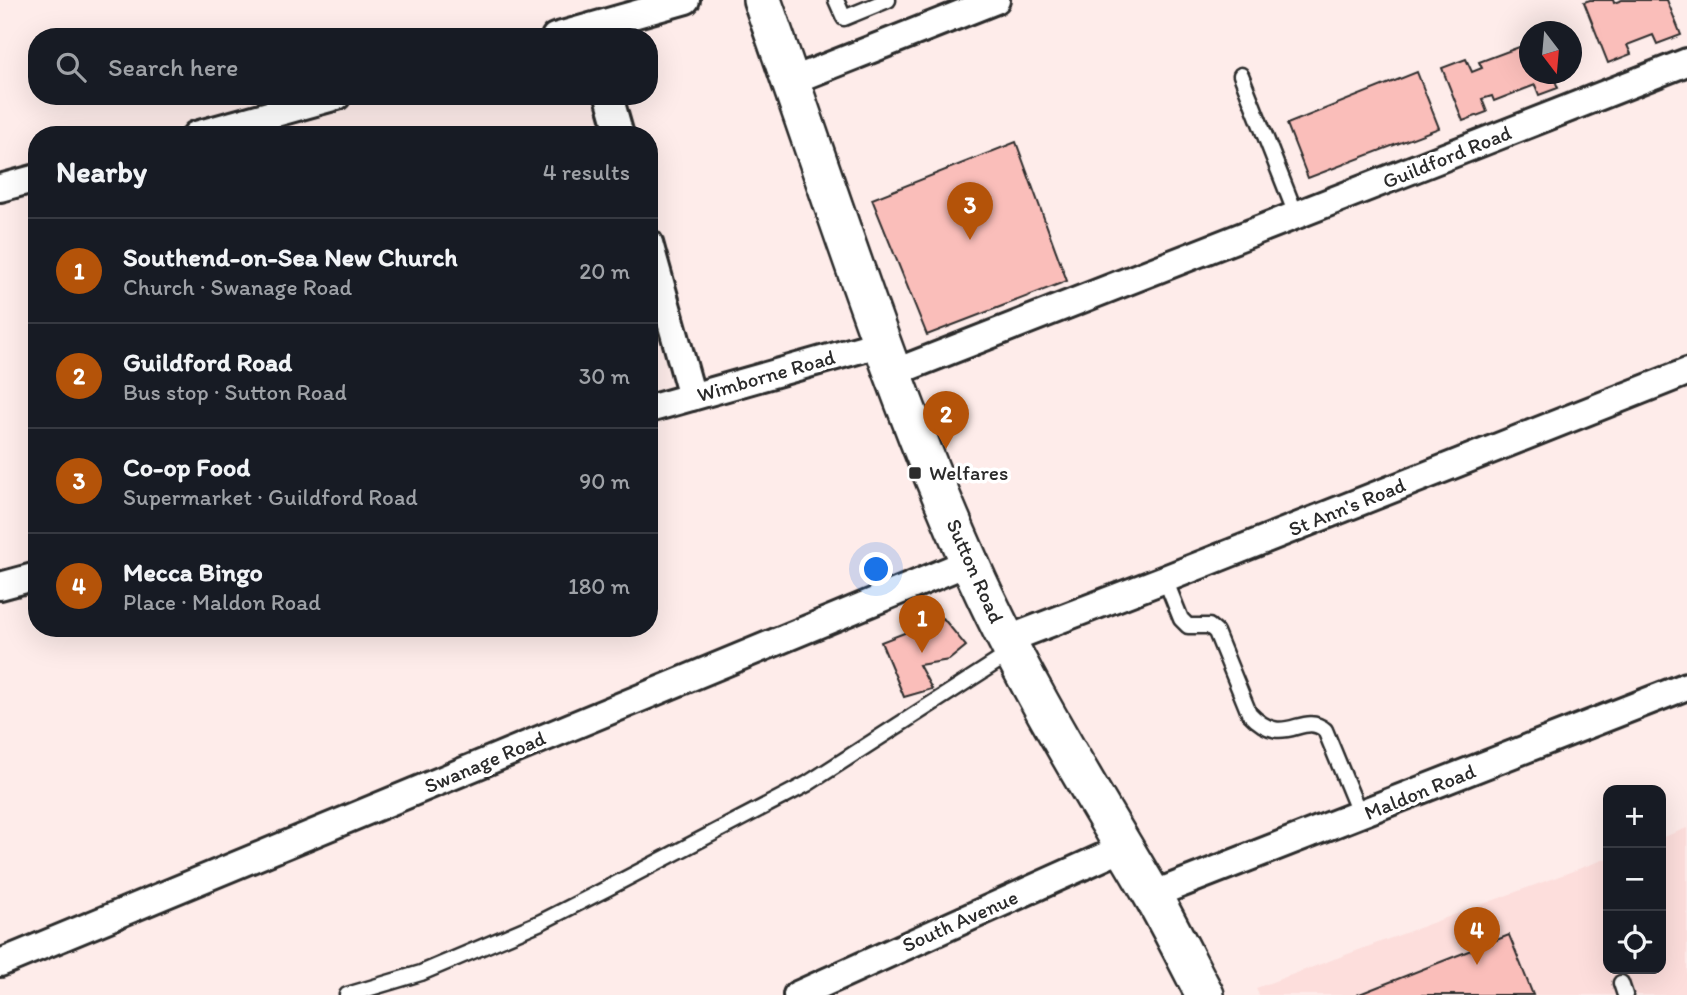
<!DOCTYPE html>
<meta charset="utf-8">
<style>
:root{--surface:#171b24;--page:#20242c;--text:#f1f3f6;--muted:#9ea1a6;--line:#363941;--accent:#b45309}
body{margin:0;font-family:Itim,sans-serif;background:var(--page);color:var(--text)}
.controls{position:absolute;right:21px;bottom:21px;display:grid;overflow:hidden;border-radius:14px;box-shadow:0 7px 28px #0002}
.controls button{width:63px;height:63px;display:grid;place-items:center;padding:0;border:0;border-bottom:2px solid var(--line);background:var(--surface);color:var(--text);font:35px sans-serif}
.compass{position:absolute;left:1519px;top:21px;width:63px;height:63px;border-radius:50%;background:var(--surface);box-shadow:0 7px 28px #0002;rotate:164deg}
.you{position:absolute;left:877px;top:570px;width:24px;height:24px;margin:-18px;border:5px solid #fff;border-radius:50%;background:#1a73e8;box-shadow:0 0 0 10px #1a73e833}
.badge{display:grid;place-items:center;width:46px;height:46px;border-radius:50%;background:var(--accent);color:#fff;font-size:23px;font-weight:700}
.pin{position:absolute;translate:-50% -58px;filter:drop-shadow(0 2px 4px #0008)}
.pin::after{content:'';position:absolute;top:37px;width:24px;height:21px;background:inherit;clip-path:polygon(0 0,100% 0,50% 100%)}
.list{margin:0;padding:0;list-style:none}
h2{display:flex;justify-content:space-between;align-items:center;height:91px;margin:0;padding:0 28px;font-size:30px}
h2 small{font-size:23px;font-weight:400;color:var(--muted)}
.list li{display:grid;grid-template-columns:46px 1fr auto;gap:21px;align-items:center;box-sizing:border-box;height:105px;padding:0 28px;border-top:2px solid var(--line)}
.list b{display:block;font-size:26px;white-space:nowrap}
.list p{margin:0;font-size:23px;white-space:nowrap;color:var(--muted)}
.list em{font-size:23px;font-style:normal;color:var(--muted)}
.icon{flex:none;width:38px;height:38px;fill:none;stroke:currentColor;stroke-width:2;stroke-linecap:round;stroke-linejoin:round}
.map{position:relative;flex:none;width:1687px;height:995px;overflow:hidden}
.search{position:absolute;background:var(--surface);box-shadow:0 7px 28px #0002;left:28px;top:28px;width:630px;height:77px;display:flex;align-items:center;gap:18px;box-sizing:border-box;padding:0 24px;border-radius:28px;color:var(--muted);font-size:26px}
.panel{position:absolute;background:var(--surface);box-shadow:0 7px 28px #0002;left:28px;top:126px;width:630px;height:511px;border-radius:28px}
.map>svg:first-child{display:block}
.built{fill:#fddedc}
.building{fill:#fabeba;stroke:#2b2b2b;stroke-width:2}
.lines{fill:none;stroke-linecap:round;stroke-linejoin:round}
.service-casing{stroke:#2b2b2b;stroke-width:19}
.minor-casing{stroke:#2b2b2b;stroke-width:32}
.secondary-casing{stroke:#2b2b2b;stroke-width:42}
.service{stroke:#fff;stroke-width:14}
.minor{stroke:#fff;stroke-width:26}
.secondary{stroke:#fff;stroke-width:37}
.poi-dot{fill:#2b2b2b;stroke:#fff;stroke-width:2.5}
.labels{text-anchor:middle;stroke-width:7;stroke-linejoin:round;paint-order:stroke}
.street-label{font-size:21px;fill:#2b2b2b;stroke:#fff}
.poi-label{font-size:21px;fill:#2b2b2b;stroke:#fff;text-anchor:start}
</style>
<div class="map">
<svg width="1687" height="995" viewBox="0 0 1687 995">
<rect width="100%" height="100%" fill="#feecea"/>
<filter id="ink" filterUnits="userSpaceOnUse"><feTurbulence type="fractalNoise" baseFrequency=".0143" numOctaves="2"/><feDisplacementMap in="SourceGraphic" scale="14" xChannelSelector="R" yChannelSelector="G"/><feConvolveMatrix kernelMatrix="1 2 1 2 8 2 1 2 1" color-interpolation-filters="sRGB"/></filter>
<g filter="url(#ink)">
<path class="built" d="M1687,828V995H1259L1256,988L1608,858V969H1661V838Z"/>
<path class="building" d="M1590,0H1613L1614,3L1622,0H1667L1681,35L1657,44L1653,35L1627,45L1631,54L1608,63L1584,2Z
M1530,43V74H1565L1554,78L1558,88L1539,95L1535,85L1494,101L1492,96L1482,99L1487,112L1463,121L1442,68L1466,59L1472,72L1482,68L1479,62Z
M1417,72L1439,128L1308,178L1287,124Z
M1016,142L1067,281L927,335L872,199Z
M943,618L966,646L949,660L919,665L932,689L904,697L881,642Z
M1509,935L1533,995H1357Z"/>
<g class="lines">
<defs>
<path id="service" d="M836,0L844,18L888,0
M1241,75L1297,217
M1165,579L1181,619L1188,626H1209L1216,632L1249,713C1284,751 1302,710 1325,730L1360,815
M1621,983L1625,995
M347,995L421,973L541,922L606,889L807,784L1012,652"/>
<path id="minor" d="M555,37L686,0
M791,81L996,0
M609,96L620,135
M196,135L337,96
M0,188L37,178
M649,243L692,397
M893,373L1687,62
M649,409L882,343
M0,586L37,576
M1006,640L1165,579L1687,372
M1152,895L1687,686
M0,963L969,562
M797,995L1123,848"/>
<path id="secondary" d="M762,0C829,188 888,379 969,561C1020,677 1087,784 1151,893C1170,926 1187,961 1205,995"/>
</defs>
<use href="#service" class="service-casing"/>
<use href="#minor" class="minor-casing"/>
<use href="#secondary" class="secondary-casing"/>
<use href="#service" class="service"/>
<use href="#minor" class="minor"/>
<use href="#secondary" class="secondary"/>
</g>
</g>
<rect class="poi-dot" x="908" y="466" width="14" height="14" rx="3.5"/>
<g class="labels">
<g class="street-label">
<text transform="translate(1447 157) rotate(-22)" y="7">Guildford Road</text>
<text transform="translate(766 376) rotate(-16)" y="7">Wimborne Road</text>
<text transform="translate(1347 507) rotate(-22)" y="7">St Ann's Road</text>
<text transform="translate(975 571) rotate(66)" y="7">Sutton Road</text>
<text transform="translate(485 762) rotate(-23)" y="7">Swanage Road</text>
<text transform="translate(1420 792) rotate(-22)" y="7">Maldon Road</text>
<text transform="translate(960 921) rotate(-24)" y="7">South Avenue</text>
</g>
<g class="poi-label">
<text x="929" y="480">Welfares</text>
</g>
</g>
</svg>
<div class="controls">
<button>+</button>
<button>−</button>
<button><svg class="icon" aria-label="locate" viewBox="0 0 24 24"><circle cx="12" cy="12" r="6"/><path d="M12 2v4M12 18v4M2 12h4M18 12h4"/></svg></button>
</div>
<svg class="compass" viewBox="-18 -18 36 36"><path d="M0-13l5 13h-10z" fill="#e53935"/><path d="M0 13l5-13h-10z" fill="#9ea1a6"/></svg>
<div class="you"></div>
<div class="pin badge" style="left:922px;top:653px">1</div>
<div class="pin badge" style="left:946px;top:449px">2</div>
<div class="pin badge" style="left:970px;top:240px">3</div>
<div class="pin badge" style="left:1477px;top:965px">4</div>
<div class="search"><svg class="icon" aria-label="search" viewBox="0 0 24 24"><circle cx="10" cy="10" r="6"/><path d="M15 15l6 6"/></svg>Search here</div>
<section class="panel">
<h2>Nearby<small>4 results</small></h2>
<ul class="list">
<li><span class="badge">1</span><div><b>Southend-on-Sea New Church</b><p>Church · Swanage Road</p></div><em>20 m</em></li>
<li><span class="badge">2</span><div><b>Guildford Road</b><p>Bus stop · Sutton Road</p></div><em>30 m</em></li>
<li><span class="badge">3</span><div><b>Co-op Food</b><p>Supermarket · Guildford Road</p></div><em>90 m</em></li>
<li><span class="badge">4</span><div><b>Mecca Bingo</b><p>Place · Maldon Road</p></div><em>180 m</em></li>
</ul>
</section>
</div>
